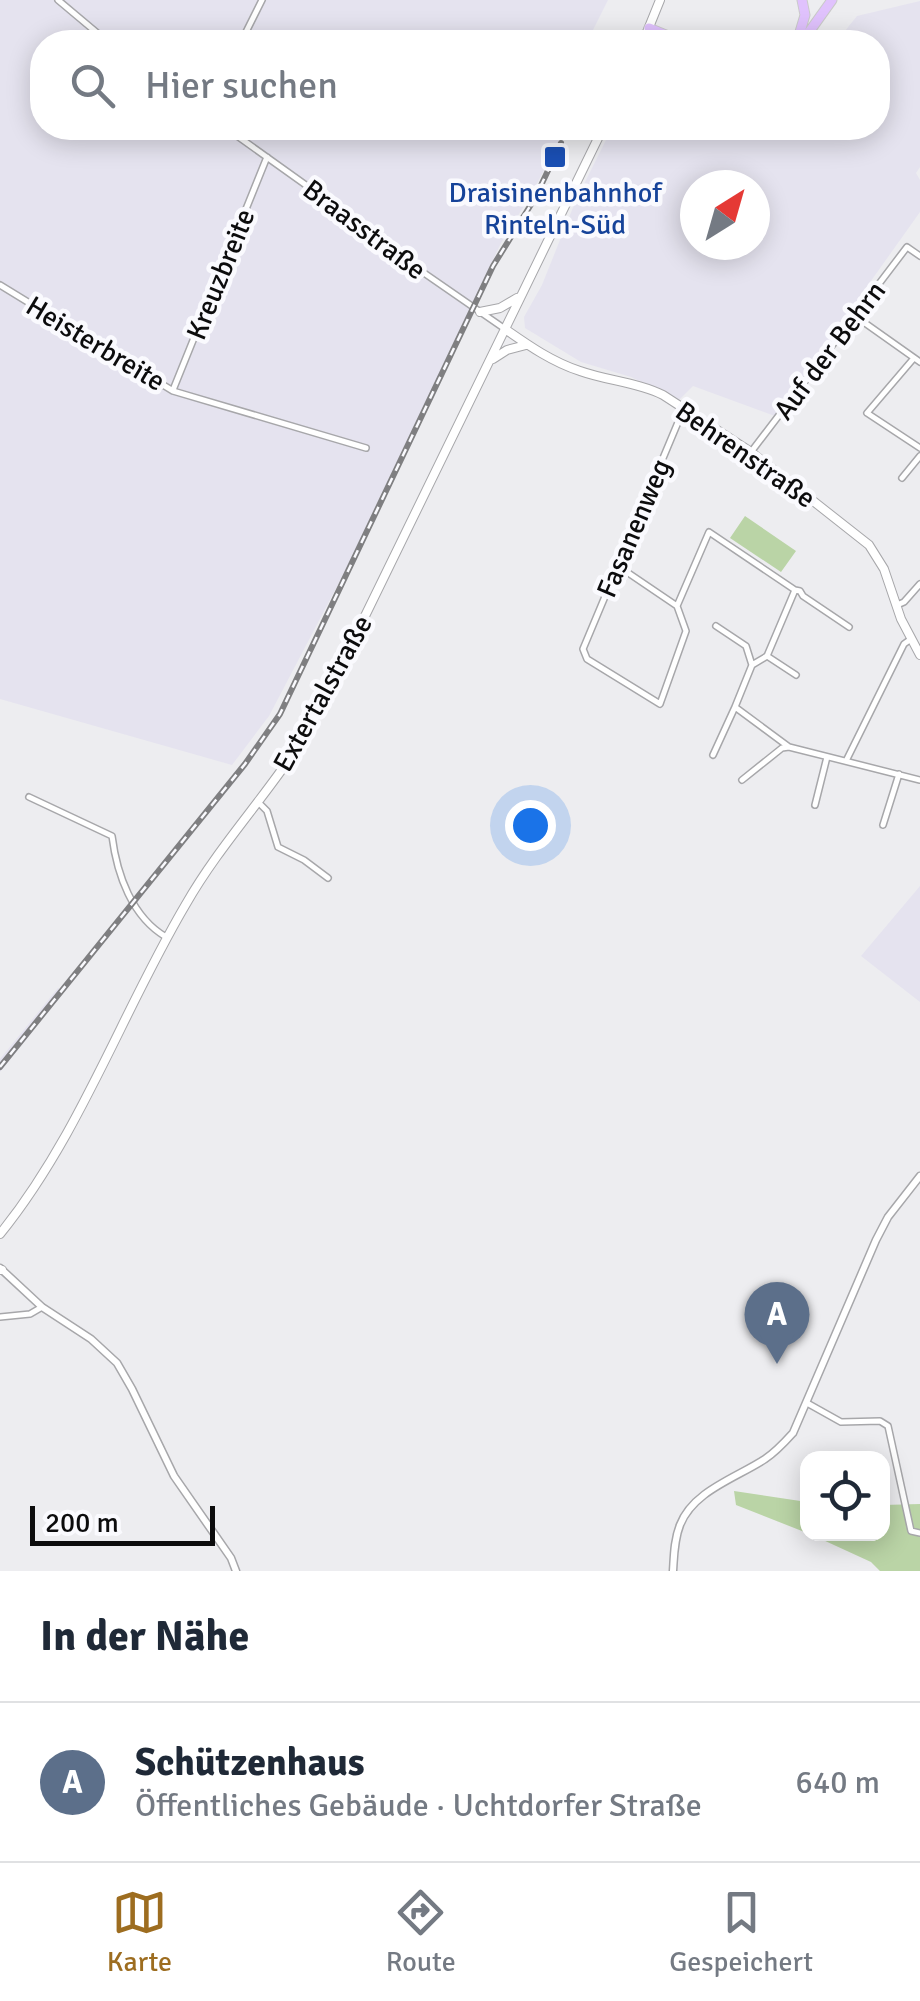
<!DOCTYPE html>
<html lang="de">
<meta charset="utf-8">
<style>
:root{--surface:#fff;--page:#f2f2f3;--text:#1f2937;--muted:#747a83;--line:#e0e1e3;--accent:#9d6d20}
body{margin:0;font-family:Signika,sans-serif;background:var(--page);color:var(--text)}
.controls{position:absolute;right:30px;bottom:30px;display:grid;overflow:hidden;border-radius:20px;box-shadow:0 5px 25px #0003}
.controls button{width:90px;height:90px;display:grid;place-items:center;padding:0;border:0;border-bottom:2px solid var(--line);background:var(--surface);color:var(--text);font:50px sans-serif}
.compass{position:absolute;left:680px;top:170px;width:90px;height:90px;border-radius:50%;background:var(--surface);box-shadow:0 5px 25px #0003;rotate:37deg}
.scale{position:absolute;left:30px;bottom:25px;width:185px;box-sizing:border-box;padding-left:10px;border:5px solid #0c0c0d;border-top:0;font-size:28px;line-height:35px;white-space:nowrap;color:#0c0c0d;-webkit-text-stroke:8px #fafafe;paint-order:stroke}
.you{position:absolute;left:530px;top:825px;width:35px;height:35px;margin:-25px;border:8px solid #fff;border-radius:50%;background:#1a73e8;box-shadow:0 0 0 15px #1a73e833}
.badge{display:grid;place-items:center;width:65px;height:65px;border-radius:50%;background:var(--accent);color:#fff;font-size:32px;font-weight:700}
.pin{position:absolute;translate:-50% -82px;filter:drop-shadow(0 2px 5px #0008)}
.pin::after{content:'';position:absolute;top:52px;width:35px;height:30px;background:inherit;clip-path:polygon(0 0,100% 0,50% 100%)}
.list{margin:0;padding:0;list-style:none}
h2{display:flex;justify-content:space-between;align-items:center;height:130px;margin:0;padding:0 40px;font-size:42px}
h2 small{font-size:32px;font-weight:400;color:var(--muted)}
.list li{display:grid;grid-template-columns:65px 1fr auto;gap:30px;align-items:center;box-sizing:border-box;height:160px;padding:0 40px;border-top:2px solid var(--line)}
.list b{display:block;font-size:38px;white-space:nowrap}
.list p{margin:0;font-size:32px;white-space:nowrap;color:var(--muted)}
.list em{font-size:32px;font-style:normal;color:var(--muted)}
.icon{flex:none;width:55px;height:55px;fill:none;stroke:currentColor;stroke-width:2;stroke-linecap:round;stroke-linejoin:round}
.map{position:relative;flex:none;width:920px;height:1571px;overflow:hidden}
.search{position:absolute;background:var(--surface);box-shadow:0 5px 25px #0003;left:30px;right:30px;top:30px;height:110px;display:flex;align-items:center;gap:25px;box-sizing:border-box;padding:0 35px;border-radius:40px;color:var(--muted);font-size:38px}
.sheet{height:290px;background:var(--surface)}
nav{display:flex;justify-content:space-around;align-items:center;box-sizing:border-box;height:140px;border-top:2px solid var(--line);background:var(--surface);font-size:28px;color:var(--muted)}
nav a{display:grid;justify-items:center;gap:5px}
nav .on{color:var(--accent)}
.map>svg:first-child{display:block}
.built{fill:#e5e3ef;fill-rule:evenodd}
.green{fill:#bad4a6}
.lines{fill:none;stroke-linecap:round;stroke-linejoin:round}
.minor-casing{stroke:#a7a7aa;stroke-width:8}
.tertiary-casing{stroke:#a7a7aa;stroke-width:9}
.secondary-casing{stroke:#a7a7aa;stroke-width:10}
.primary-casing{stroke:#cacaca;stroke-width:11}
.minor{stroke:#fff;stroke-width:5}
.tertiary{stroke:#fff;stroke-width:6}
.secondary{stroke:#fff;stroke-width:8}
.primary{stroke:#e0c2fd;stroke-width:9}
.rail-casing{stroke:#7f7f81;stroke-width:6}
.rail{stroke:#fafafe;stroke-width:2.5;stroke-dasharray:8;stroke-linecap:butt}
.transit-dot{fill:#1a4fb4;stroke:#fafafe;stroke-width:4}
.labels{text-anchor:middle;stroke-width:9;stroke-linejoin:round;paint-order:stroke}
.transit-label{font-size:28px;fill:#164399;stroke:#fafafe}
.street-label{font-size:28px;fill:#0c0c0d;stroke:#fafafe}
</style>
<div class="map">
<svg width="920" height="1571" viewBox="0 0 920 1571">
<rect width="100%" height="100%" fill="#ededf0"/>
<path class="built" d="M0,0H608L587,42H42V128H567L529,198L501,243L345,571L269,716L232,765L0,699Z
M920,1V167L916,173L920,180V212L841,323L839,333L775,416L693,386L679,400L631,377L581,362L525,328L524,317L542,285L576,200L612,128H878V42H836L857,16ZM695,185H755V245H695Z
M920,886V1002L861,956Z
M58,988L64,992L0,1072V1059Z"/>
<path class="green" d="M745,516L796,551L781,572L730,538Z
M734,1491L807,1502V1533L736,1505Z
M920,1504V1571H880L871,1562L810,1534H882L883,1505Z"/>
<g class="lines">
<defs>
<path id="minor" d="M58,0L108,42
M241,42L262,0
M226,128L331,203L411,264L505,329
M0,285L173,391L366,448
M855,316L920,362
M914,358L867,413L920,448
M173,390L267,157
M684,408L583,649L587,659L660,704L686,631L677,606L709,532L795,590L800,591L803,596L849,627
M751,452L907,247L920,256
M902,478L920,456
M618,566L677,606
M897,605L904,602L920,584
M716,626L746,646L752,665
M767,656L796,675
M789,747L735,707L752,665L767,656L795,590
M713,755L735,707
M846,761L904,644L911,639
M742,780L782,748L789,747L920,780
M29,797L112,836C117,875 132,917 166,937
M258,802L267,811L278,847L304,860L328,878
M815,805L827,757
M883,825L899,774
M0,1317L30,1314L42,1307
M807,1403L841,1422L880,1421L888,1426L911,1531L920,1533"/>
<path id="tertiary" d="M0,1268L42,1307L91,1339L117,1363L132,1389L174,1476L231,1558L236,1571
M673,1571C674,1556 674,1540 680,1525C693,1491 736,1478 765,1459C776,1452 784,1443 793,1433L876,1240L888,1217L920,1176"/>
<path id="secondary" d="M643,42L660,0
M480,312L500,308L517,298
M505,329C528,345 552,362 580,371C608,381 637,382 663,395L751,452L869,545L884,569L901,619L920,655
M493,359L507,350L526,345
M0,1234C80,1135 122,1012 186,904C214,855 251,813 283,768C299,745 312,721 326,696L603,128
M0,1270H2"/>
<path id="primary" d="M649,28L683,42
M797,42L805,15L802,0
M802,42L832,0"/>
</defs>
<use href="#minor" class="minor-casing"/>
<use href="#tertiary" class="tertiary-casing"/>
<use href="#secondary" class="secondary-casing"/>
<use href="#primary" class="primary-casing"/>
<use href="#minor" class="minor"/>
<use href="#tertiary" class="tertiary"/>
<use href="#secondary" class="secondary"/>
<use href="#primary" class="primary"/>
<defs>
<path id="rail" d="M0,1067L245,764L280,714L493,266L535,198L561,143"/>
</defs>
<use href="#rail" class="rail-casing"/>
<use href="#rail" class="rail"/>
</g>
<rect class="transit-dot" x="543" y="145" width="24" height="24" rx="5"/>
<g class="labels">
<g class="transit-label">
<text x="555" y="202">Draisinenbahnhof<tspan x="555" dy="32">Rinteln-Süd</tspan></text>
</g>
<g class="street-label">
<text transform="translate(365 229) rotate(37)" y="10">Braasstraße</text>
<text transform="translate(220 274) rotate(-68)" y="10">Kreuzbreite</text>
<text transform="translate(96 343) rotate(31)" y="10">Heisterbreite</text>
<text transform="translate(829 350) rotate(-53)" y="10">Auf der Behrn</text>
<text transform="translate(746 454) rotate(35)" y="10">Behrenstraße</text>
<text transform="translate(633 528) rotate(-67)" y="10">Fasanenweg</text>
<text transform="translate(322 693) rotate(-61)" y="10">Extertalstraße</text>
</g>
</g>
</svg>
<div class="controls">
<button><svg class="icon" aria-label="locate" viewBox="0 0 24 24"><circle cx="12" cy="12" r="6"/><path d="M12 2v4M12 18v4M2 12h4M18 12h4"/></svg></button>
</div>
<svg class="compass" viewBox="-18 -18 36 36"><path d="M0-13l5 13h-10z" fill="#e53935"/><path d="M0 13l5-13h-10z" fill="#747a83"/></svg>
<div class="scale">200 m</div>
<div class="you"></div>
<div class="pin badge" style="left:777px;top:1364px;background:#5c6f8a">A</div>
<div class="search"><svg class="icon" aria-label="search" viewBox="0 0 24 24"><circle cx="10" cy="10" r="6"/><path d="M15 15l6 6"/></svg>Hier suchen</div>
</div>
<section class="sheet">
<h2>In der Nähe<small></small></h2>
<ul class="list">
<li><span class="badge" style="background:#5c6f8a">A</span><div><b>Schützenhaus</b><p>Öffentliches Gebäude · Uchtdorfer Straße</p></div><em>640 m</em></li>
</ul>
</section>
<nav>
<a class="on"><svg class="icon" aria-label="map" viewBox="0 0 24 24"><path d="M3 6l6-2 6 2 6-2v14l-6 2-6-2-6 2zM9 4v14M15 6v14"/></svg>Karte</a>
<a><svg class="icon" aria-label="directions" viewBox="0 0 24 24"><path d="M12 3l9 9-9 9-9-9zM9 14v-3h6M13 9l2 2-2 2"/></svg>Route</a>
<a><svg class="icon" aria-label="saved" viewBox="0 0 24 24"><path d="M7 4h10v16l-5-4-5 4z"/></svg>Gespeichert</a>
</nav>
